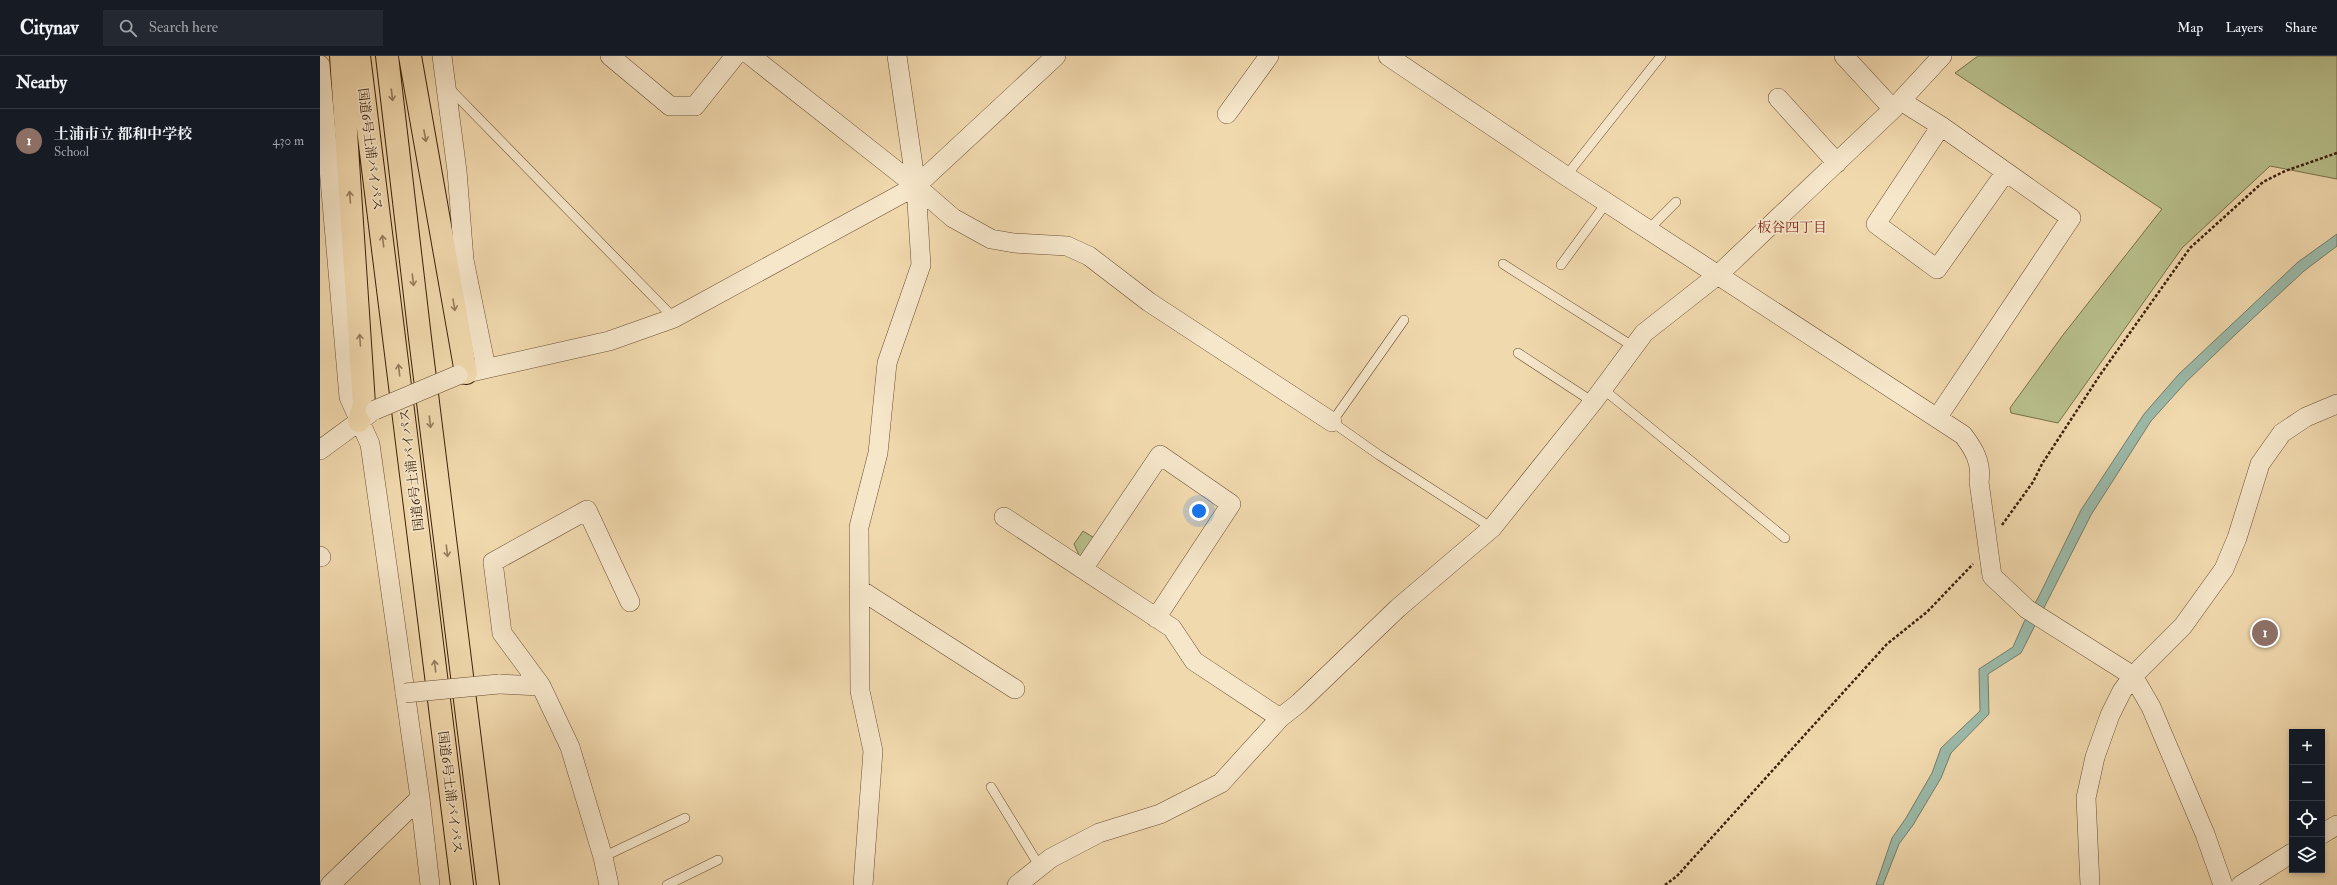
<!DOCTYPE html>
<meta charset="utf-8">
<style>
:root{--surface:#171b24;--page:#242831;--text:#f1f3f6;--muted:#9ea1a6;--line:#363941;--accent:#db2777}
body{margin:0;font-family:"IM FELL Double Pica","Noto Serif JP",serif;background:var(--page);color:var(--text)}
.controls{position:absolute;right:12px;bottom:12px;display:grid;overflow:hidden;border-radius:0px;box-shadow:0 2px 6px #0003}
.controls button{width:36px;height:36px;display:grid;place-items:center;padding:0;border:0;border-bottom:1px solid var(--line);background:var(--surface);color:var(--text);font:20px sans-serif}
.you{position:absolute;left:879px;top:455px;width:14px;height:14px;margin:-10px;border:3px solid #fff;border-radius:50%;background:#1a73e8;box-shadow:0 0 0 6px #1a73e833}
.badge{display:grid;place-items:center;width:26px;height:26px;border-radius:50%;background:var(--accent);color:#fff;font-size:13px;font-weight:700}
.pin{position:absolute;translate:-50% -50%;border:2px solid #fff;box-shadow:0 1px 4px #0006}
.list{margin:0;padding:0;list-style:none}
h2{display:flex;justify-content:space-between;align-items:center;height:52px;margin:0;padding:0 16px;font-size:17px}
h2 small{font-size:13px;font-weight:400;color:var(--muted)}
.list li{display:grid;grid-template-columns:26px 1fr auto;gap:12px;align-items:center;box-sizing:border-box;height:64px;padding:0 16px;border-top:1px solid var(--line)}
.list b{display:block;font-size:15px;white-space:nowrap}
.list p{margin:0;font-size:13px;white-space:nowrap;color:var(--muted)}
.list em{font-size:13px;font-style:normal;color:var(--muted)}
.icon{flex:none;width:22px;height:22px;fill:none;stroke:currentColor;stroke-width:2;stroke-linecap:round;stroke-linejoin:round}
.map{position:relative;flex:none;width:2017px;height:829px;overflow:hidden}
header{display:flex;align-items:center;gap:24px;box-sizing:border-box;height:56px;padding:0 20px;background:var(--surface);border-bottom:1px solid var(--line)}
header strong{font-size:19px}
nav{display:flex;gap:22px;margin-inline-start:auto;font-size:14px}
.search{width:280px;height:36px;background:var(--page);display:flex;align-items:center;gap:10px;box-sizing:border-box;padding:0 14px;border-radius:0px;color:var(--muted);font-size:15px}
main{display:flex}
aside{flex:1;background:var(--surface)}
.map>svg:first-child{display:block}
.green{fill:#b8c08c;stroke:#7a704a}
.water{fill:#9bbaaa;stroke:#757d6a}
.lines{fill:none;stroke-linecap:round;stroke-linejoin:round}
.service-casing{stroke:#684f32;stroke-width:10}
.minor-casing{stroke:#684f32;stroke-width:20}
.trunk-casing{stroke:#3b2109;stroke-width:24}
.path{stroke:#3b2109;stroke-width:2.5;stroke-dasharray:3 2;stroke-linecap:butt}
.service{stroke:#f6e6ca;stroke-width:9}
.minor{stroke:#f6e6ca;stroke-width:19}
.trunk{stroke:#f1d9ae;stroke-width:22}
.minor-bridge-casing{stroke:#684f32;stroke-width:20;stroke-linecap:butt}
.minor-bridge{stroke:#f6e6ca;stroke-width:19}
.oneway{stroke:#967d5c}
.labels{text-anchor:middle;stroke-width:3.5;stroke-linejoin:round;paint-order:stroke}
.street-label{font-size:13px;fill:#3b2109;stroke:#f6e6ca}
.neighbourhood-label{font-size:14px;fill:#7a1f14;stroke:#f6e6ca}
</style>
<header>
<strong>Citynav</strong>
<div class="search"><svg class="icon" aria-label="search" viewBox="0 0 24 24"><circle cx="10" cy="10" r="6"/><path d="M15 15l6 6"/></svg>Search here</div>
<nav><a>Map</a><a>Layers</a><a>Share</a></nav>
</header>
<main>
<aside>
<h2>Nearby<small></small></h2>
<ul class="list">
<li><span class="badge" style="background:#8d6e63">1</span><div><b>土浦市立 都和中学校</b><p>School</p></div><em>430 m</em></li>
</ul>
</aside>
<div class="map">
<svg width="2017" height="829" viewBox="0 0 2017 829">
<rect width="100%" height="100%" fill="#f1d9ae"/>
<filter id="stains"><feTurbulence type="fractalNoise" baseFrequency=".005" numOctaves="4"/><feColorMatrix values="0 0 0 0 .2 0 0 0 0 .09 0 0 0 0 .02 0 0 0 .5 -.17"/></filter>
<radialGradient id="worn" r=".72"><stop offset=".6" stop-color="#630" stop-opacity="0"/><stop offset="1" stop-color="#630" stop-opacity=".3"/></radialGradient>
<path class="green" d="M1658,0H2017V123L1950,110L1862,192L1738,367L1691,357L1690,352L1743,279L1842,153L1635,17Z
M763,475L776,483L762,506L754,488Z"/>
<path class="water" d="M2017,178V190L1984,215L1916,278L1867,325L1831,365L1771,459L1701,597L1668,618L1669,658L1631,697L1621,722L1593,769L1579,788L1563,829H1556L1572,782L1586,762L1612,717L1621,692L1660,655L1659,613L1693,591L1704,566L1719,540L1761,454L1824,358L1859,318L1909,271L1978,206Z"/>
<g class="lines">
<defs>
<path id="service" d="M128,31L354,262
M1246,120L1341,0
M1329,173L1356,146
M1183,208L1314,291
M1241,209L1287,146
M1084,264L1012,366L1059,399L1172,472
M1198,297L1273,346
M1283,333L1465,482
M671,731L720,811
M283,801L365,762
M347,829L398,804"/>
<path id="minor" d="M122,0L137,115L144,204L166,312
M290,0L350,50H375L415,0
M431,0L596,130L633,162L671,183L694,187L747,190L769,200L829,246L1012,366
M1068,0L1246,120L1643,379C1654,393 1662,407 1659,426L1672,520L1707,553L1813,620L1831,651L1885,778L1903,829
M1524,0L1573,53
M0,9L29,341L50,388L100,742L110,829
M1458,42L1517,107
M1581,45L1621,70L1751,162L1617,362
M907,58L949,0
M1621,70L1556,168L1617,213L1685,117
M138,319L289,285L354,262L596,130L736,0
M0,394L49,358
M684,461L852,572L874,605L960,662
M0,500L1,501
M763,513L840,399L911,448L836,562
M539,533L695,633
M179,628L221,630L250,691L283,801L289,829
M221,630L182,577L173,506L267,454L310,546
M2002,778L2017,769
M10,829L100,742
M543,829L553,695L540,635L539,471L558,397L567,307L601,209L596,130L577,0
M697,829L731,802L779,777L840,758L901,727L960,662L979,647L1078,552L1172,472L1273,346L1324,277L1399,218L1573,53L1622,0
M1770,829L1766,742L1775,701L1790,659L1802,635L1813,620L1863,570L1904,513L1917,482L1940,408L1962,377L1986,361L2017,348
M1921,829L1972,797"/>
<path id="trunk" d="M21,0L44,348L39,365
M39,0L142,829
M67,0L100,282L168,829
M90,0L146,317"/>
</defs>
<use href="#service" class="service-casing"/>
<use href="#minor" class="minor-casing"/>
<use href="#trunk" class="trunk-casing"/>
<path class="path" d="M1682,469L1713,426L1722,408L1780,319L1870,192L1943,126L1965,115L2017,97
M1345,829L1357,820L1567,588L1607,556L1653,508"/>
<use href="#service" class="service"/>
<use href="#minor" class="minor"/>
<use href="#trunk" class="trunk"/>
<defs>
<path id="minor-bridge" d="M55,354L138,319
M85,637L179,628"/>
</defs>
<use href="#minor-bridge" class="minor-bridge-casing"/>
<use href="#minor-bridge" class="minor-bridge"/>
</g>
<defs><path id="oneway-shaft" d="M-6 0H5M1.5-3L5.5 0L1.5 3" fill="none" stroke-width="1.6" stroke-linecap="round" stroke-linejoin="round"/></defs>
<g class="oneway">
<use href="#oneway-shaft" transform="translate(72 39) rotate(83)"/>
<use href="#oneway-shaft" transform="translate(105 80) rotate(80)"/>
<use href="#oneway-shaft" transform="translate(30 141) rotate(-94)"/>
<use href="#oneway-shaft" transform="translate(63 185) rotate(-97)"/>
<use href="#oneway-shaft" transform="translate(93 224) rotate(83)"/>
<use href="#oneway-shaft" transform="translate(134 249) rotate(80)"/>
<use href="#oneway-shaft" transform="translate(40 284) rotate(-94)"/>
<use href="#oneway-shaft" transform="translate(79 314) rotate(-97)"/>
<use href="#oneway-shaft" transform="translate(110 366) rotate(83)"/>
<use href="#oneway-shaft" transform="translate(127 495) rotate(83)"/>
<use href="#oneway-shaft" transform="translate(115 610) rotate(-97)"/>
</g>
<g class="labels">
<g class="street-label">
<text transform="translate(51 93) rotate(83)" y="5">国道6号土浦バイパス</text>
<text transform="translate(91 414) rotate(-97)" y="5">国道6号土浦バイパス</text>
<text transform="translate(131 736) rotate(83)" y="5">国道6号土浦バイパス</text>
</g>
<g class="neighbourhood-label">
<text x="1472" y="176">板谷四丁目</text>
</g>
</g>
<rect width="100%" height="100%" filter="url(#stains)"/>
<rect width="100%" height="100%" fill="url(#worn)"/>
</svg>
<div class="controls">
<button>+</button>
<button>−</button>
<button><svg class="icon" aria-label="locate" viewBox="0 0 24 24"><circle cx="12" cy="12" r="6"/><path d="M12 2v4M12 18v4M2 12h4M18 12h4"/></svg></button>
<button><svg class="icon" aria-label="layers" viewBox="0 0 24 24"><path d="M12 4l9 5-9 5-9-5zM3 14l9 5 9-5"/></svg></button>
</div>
<div class="you"></div>
<div class="pin badge" style="left:1945px;top:577px;background:#8d6e63">1</div>
</div>
</main>
